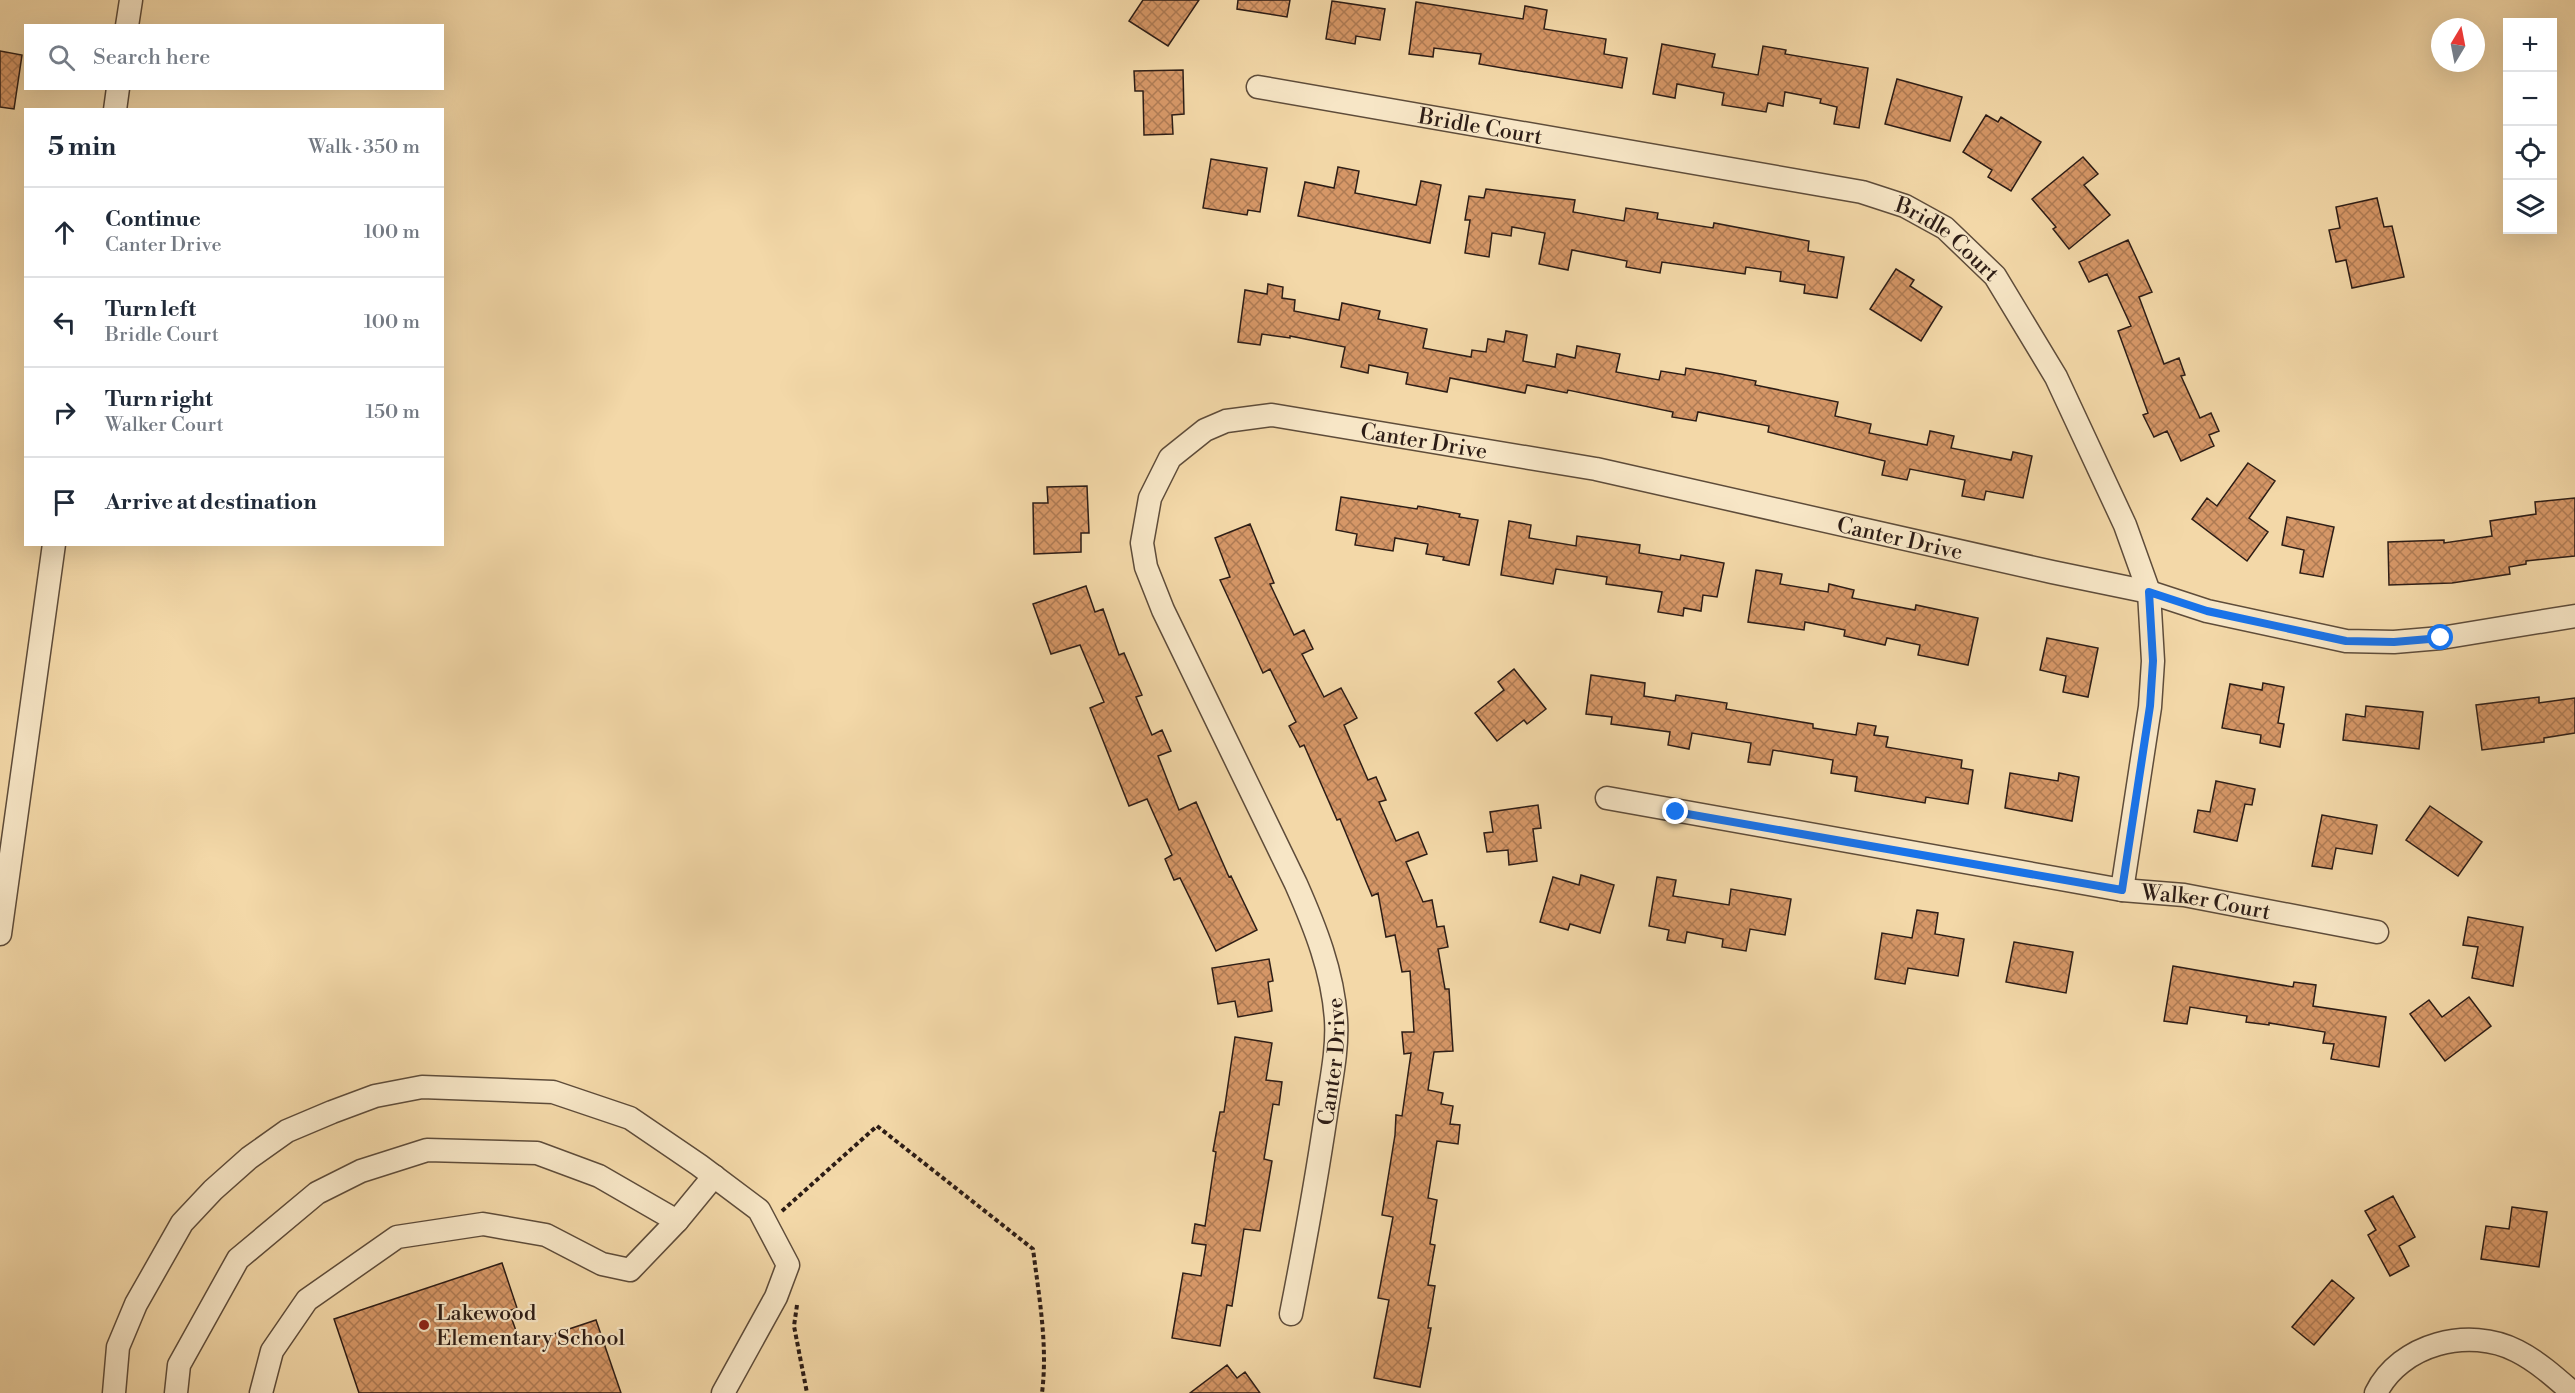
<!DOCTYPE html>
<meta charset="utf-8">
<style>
:root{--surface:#fff;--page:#f6f6f7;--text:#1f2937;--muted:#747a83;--line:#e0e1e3}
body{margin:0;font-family:"Libre Bodoni",serif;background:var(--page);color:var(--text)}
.controls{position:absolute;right:18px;top:18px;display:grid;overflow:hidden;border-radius:0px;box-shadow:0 6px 24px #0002}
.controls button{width:54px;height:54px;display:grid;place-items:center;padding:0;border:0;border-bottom:2px solid var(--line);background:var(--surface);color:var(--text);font:30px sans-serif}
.compass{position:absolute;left:2431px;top:18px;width:54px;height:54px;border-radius:50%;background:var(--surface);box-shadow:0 6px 24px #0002;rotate:10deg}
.stop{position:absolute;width:18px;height:18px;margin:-14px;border:4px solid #1a73e8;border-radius:50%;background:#fff}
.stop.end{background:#1a73e8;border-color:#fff;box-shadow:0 2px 6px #0008}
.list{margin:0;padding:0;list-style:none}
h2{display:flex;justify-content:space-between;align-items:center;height:78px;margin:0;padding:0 24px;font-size:26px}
h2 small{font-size:20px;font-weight:400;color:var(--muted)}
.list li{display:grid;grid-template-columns:39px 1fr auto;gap:18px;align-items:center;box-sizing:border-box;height:90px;padding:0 24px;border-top:2px solid var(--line)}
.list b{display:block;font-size:22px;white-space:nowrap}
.list p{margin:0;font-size:20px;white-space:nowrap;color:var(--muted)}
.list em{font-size:20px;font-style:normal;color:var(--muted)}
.icon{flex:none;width:33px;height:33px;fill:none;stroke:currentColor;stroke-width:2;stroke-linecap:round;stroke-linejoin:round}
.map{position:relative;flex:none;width:2575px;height:1393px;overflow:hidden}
.search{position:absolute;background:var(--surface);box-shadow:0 6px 24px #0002;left:24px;top:24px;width:420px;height:66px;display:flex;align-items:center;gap:15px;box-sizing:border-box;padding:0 21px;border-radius:0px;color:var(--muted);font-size:22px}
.panel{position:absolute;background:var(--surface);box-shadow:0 6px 24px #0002;left:24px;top:108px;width:420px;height:438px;border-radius:0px}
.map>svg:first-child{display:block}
.building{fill:url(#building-cross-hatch);stroke:#2d1d16;stroke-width:1.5}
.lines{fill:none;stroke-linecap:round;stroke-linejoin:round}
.street-casing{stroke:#5e4c3a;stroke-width:25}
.path{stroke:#2d1d16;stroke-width:4;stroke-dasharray:4.5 3;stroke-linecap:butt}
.street{stroke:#f7e6c6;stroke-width:22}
.route{stroke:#1a73e8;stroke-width:8}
.poi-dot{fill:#8f2418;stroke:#f7e6c6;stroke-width:2}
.labels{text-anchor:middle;stroke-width:4.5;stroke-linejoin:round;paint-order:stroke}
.street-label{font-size:22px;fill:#2d1d16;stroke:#f7e6c6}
.poi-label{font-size:22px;fill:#2d1d16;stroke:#f7e6c6;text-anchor:start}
</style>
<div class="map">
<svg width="2575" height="1393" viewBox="0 0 2575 1393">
<defs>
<pattern id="building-cross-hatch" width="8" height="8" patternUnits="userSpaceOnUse" patternTransform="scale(1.5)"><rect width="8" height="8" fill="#d69767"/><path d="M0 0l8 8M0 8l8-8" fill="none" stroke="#ae7b54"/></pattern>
</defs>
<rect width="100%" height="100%" fill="#f3d8a8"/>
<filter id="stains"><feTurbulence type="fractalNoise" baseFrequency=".00333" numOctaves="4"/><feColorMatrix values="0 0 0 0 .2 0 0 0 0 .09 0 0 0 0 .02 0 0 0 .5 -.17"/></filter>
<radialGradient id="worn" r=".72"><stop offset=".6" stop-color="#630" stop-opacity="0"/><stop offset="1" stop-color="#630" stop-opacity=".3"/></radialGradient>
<path class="building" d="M1143,0H1199L1168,46L1129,21Z
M1238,0H1290L1287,17L1237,9Z
M1332,1L1385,9L1380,40L1356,36L1355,44L1326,39Z
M1416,2L1523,19L1525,6L1547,10L1544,29L1606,39L1604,54L1627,58L1622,88L1479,64L1481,54L1434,48L1433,57L1409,54Z
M1662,44L1715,54L1712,67L1758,75L1763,46L1786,50L1785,54L1868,68L1859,128L1834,124L1837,107L1820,103L1821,99L1785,92L1783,106L1768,103L1766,112L1722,105L1724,93L1677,84L1675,98L1653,94Z
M0,51L22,55L14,109L0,107Z
M1183,70L1184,114L1172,115L1173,134L1144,135L1143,91H1135L1134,71Z
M1897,79L1962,97L1950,141L1885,124Z
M1986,115L1998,122L2001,117L2041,142L2011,191L1988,177L1992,170L1963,152Z
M2083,157L2098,174L2084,185L2110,215L2069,249L2053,229L2056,227L2032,199Z
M1211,159L1267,168L1260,212L1248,210L1247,215L1203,208Z
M1338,167L1359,171L1355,193L1416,205L1421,181L1441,185L1430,243L1298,216L1305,182L1334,188Z
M1486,189L1575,200L1573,212L1624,221L1626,208L1658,213L1657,219L1713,228L1714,223L1809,241L1808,251L1844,257L1837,298L1804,293L1805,285L1780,281L1781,272L1746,267L1745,274L1662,262L1660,273L1626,267L1627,261L1572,250L1568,270L1539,264L1545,233L1512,227L1511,236L1492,233L1489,257L1465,253L1470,220H1465L1469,196L1484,198Z
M2377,198L2384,227L2392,226L2404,277L2352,288L2346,260L2336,262L2329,230L2340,228L2336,207Z
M2128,240L2152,292L2139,297L2164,364L2179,358L2185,375L2181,376L2200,418L2211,413L2219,431L2209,435L2214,446L2181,461L2167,431L2154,437L2143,415L2148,413L2118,331L2131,326L2107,274L2089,282L2079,262Z
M1896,269L1914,280L1910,286L1942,307L1921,341L1870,309Z
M1268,284L1283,287L1282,298L1295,300L1294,311L1339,320L1342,303L1380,311L1378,319L1427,329L1423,348L1471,357L1472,350L1486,352L1488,339L1504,342L1506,331L1527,335L1523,361L1555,367L1557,354L1575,358L1577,346L1620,354L1616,372L1659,380L1661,371L1685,375L1686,368L1721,374L1756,381L1755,385L1838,402L1835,416L1871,424L1869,433L1927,445L1930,431L1954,436L1951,448L2011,460L2013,452L2032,456L2023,498L1986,491L1984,500L1962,496L1965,480L1910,469L1907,480L1882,475L1885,461L1768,432L1769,426L1698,412L1696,421L1672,417L1673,412L1568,390L1567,393L1527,385L1525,393L1450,378L1447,392L1406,384L1408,373L1369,365L1368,373L1341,367L1345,347L1290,336V338L1262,334L1260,345L1238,342L1245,290L1267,294Z
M2248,463L2275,481L2249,518L2268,532L2247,561L2192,519L2207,498L2217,506Z
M1087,486L1089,533H1081V552L1034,554L1033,503H1048L1047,487Z
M1341,497L1417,509L1418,506L1460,514L1459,517L1478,520L1469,565L1443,560L1444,557L1426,554L1428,544L1395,538L1393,551L1355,545L1357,534L1336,530Z
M2575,498V556L2526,561V564L2509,567L2510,574L2452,583L2389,585L2388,542L2444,540V543L2492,536L2490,521L2536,514L2535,502Z
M2287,517L2334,527L2323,577L2300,573L2304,550L2282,545Z
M1509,521L1531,525L1529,538L1576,546L1577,536L1640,545L1639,553L1680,560L1681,555L1724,563L1717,597L1703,595L1701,611L1684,608L1683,616L1658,612L1662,592L1606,584L1607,577L1556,569L1553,584L1501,575Z
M1250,524L1274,583L1270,584L1294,635L1304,630L1313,649L1302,654L1324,697L1341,688L1357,718L1344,725L1368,780L1376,777L1386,800L1379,802L1396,841L1418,832L1427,854L1406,862L1423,902L1432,900L1437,927L1444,926L1448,947L1438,949L1445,989H1449L1453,1051L1434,1052L1428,1090L1443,1093L1441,1104L1453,1106L1450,1124L1460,1125L1458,1144L1437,1141L1428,1198L1437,1200L1430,1244L1435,1245L1428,1285L1435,1286L1428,1328H1431L1420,1387L1374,1378L1389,1300L1378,1298L1393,1217L1382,1215L1395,1135L1396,1115L1402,1116L1411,1053L1404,1054L1402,1032H1414L1410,971L1402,972L1395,935L1386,937L1378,893L1372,896L1340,819L1337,820L1304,745L1300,747L1289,726L1296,722L1270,669L1263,673L1220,580L1230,577L1215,538Z
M1756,570L1782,574L1780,584L1828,592L1829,584L1854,590L1852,598L1915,610L1916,605L1978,618L1968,665L1918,655L1920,645L1887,638L1885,645L1844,636L1845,630L1805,622L1804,630L1748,622Z
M1086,586L1095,612L1103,609L1119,655L1124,653L1142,695L1136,697L1152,735L1162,730L1171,751L1158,756L1179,810L1196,802L1229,877L1231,876L1257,930L1216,951L1180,878L1174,880L1165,859L1172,855L1147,799L1129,806L1090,708L1104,702L1080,645L1051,654L1033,604Z
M2047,638L2098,648L2088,697L2063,692L2066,676L2040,670Z
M1514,669L1546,709L1527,724L1524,720L1497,741L1475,713L1504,690L1498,682Z
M1591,675L1645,683L1644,696L1675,701L1676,695L1727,703L1726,709L1813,724V728L1856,735L1858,723L1876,726L1874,735L1888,737L1886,747L1962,760L1961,768L1973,770L1968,804L1926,797L1925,803L1855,791L1857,777L1831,773L1833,760L1773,750L1770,765L1748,762L1751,743L1692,733L1689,749L1668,745L1670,732L1611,724L1612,717L1586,714Z
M2263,683L2284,687L2278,723L2284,724L2280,747L2260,743L2261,735L2222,728L2230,684L2262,690Z
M2539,697V703L2575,698V733L2544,738V742L2482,750L2476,705Z
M2366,706L2423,712L2419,749L2343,740L2346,714L2365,717Z
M2010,773L2058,781L2059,773L2079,777L2072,821L2005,808Z
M2216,781L2255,789L2252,805L2245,804L2237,841L2194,832L2198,810L2210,812Z
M1538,805L1541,828L1533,829L1537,861L1509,865L1508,850L1487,852L1484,833L1493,832L1490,812Z
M2430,806L2482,842L2458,876L2406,840Z
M2322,815L2377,825L2372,854L2336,848L2332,869L2312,866Z
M1581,875L1614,885L1600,933L1570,924L1568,930L1540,922L1553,877L1579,885Z
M1657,877L1676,880L1673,896L1729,905L1731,889L1791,899L1785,935L1750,929L1746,951L1722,947L1723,939L1687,932L1685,943L1667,940L1669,930L1649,926Z
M1917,910L1938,913L1935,934L1964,939L1958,976L1908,968L1905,984L1875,979L1882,933L1912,938Z
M2468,917L2523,927L2513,986L2472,978L2478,947L2463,945Z
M2014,942L2073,952L2066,993L2006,982Z
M1269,959L1273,981L1268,982L1272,1011L1238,1017L1235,1001L1218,1004L1212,968Z
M2173,966L2293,987L2294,982L2316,985L2313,1006L2386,1017L2379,1067L2331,1059L2334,1044L2323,1043L2325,1032L2269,1023V1025L2246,1022L2247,1016L2190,1007L2187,1024L2164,1021Z
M2469,997L2491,1026L2445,1061L2410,1014L2429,1000L2442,1017Z
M1235,1037L1272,1043L1266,1080L1282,1082L1279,1105L1273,1104L1264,1159L1272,1161L1260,1231L1244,1229L1232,1306L1227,1305L1220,1346L1172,1338L1183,1273L1201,1276L1206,1245L1192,1243L1195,1224L1205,1226L1216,1152L1213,1151L1220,1112H1224Z
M2393,1196L2415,1237L2399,1246L2409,1266L2390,1276L2368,1235L2376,1230L2365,1211Z
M2512,1207L2547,1212L2539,1267L2481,1259L2486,1226L2509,1229Z
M502,1263L517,1308L509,1311L521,1345L596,1320L621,1393H359L334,1319Z
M2332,1280L2354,1298L2314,1345L2292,1327Z
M1227,1365L1237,1378L1245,1372L1260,1393H1190Z"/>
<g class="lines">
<defs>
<g id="street">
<path d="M127,26L131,0"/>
<path id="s1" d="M1258,87L1862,192L1905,206L1945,228L1995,276L2056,377L2125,525L2149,592L2153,661L2150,707L2122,890"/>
<path d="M115,110L118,88"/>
<path id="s2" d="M1607,798L2122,890L2184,895L2377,932"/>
<path d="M0,934L54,544"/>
<path id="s3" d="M1291,1314C1304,1248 1316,1182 1326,1115C1330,1085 1338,1051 1336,1020C1333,972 1315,927 1296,884L1163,610L1146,567L1142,543L1150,498L1170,458L1205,430L1226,421L1272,415L1596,469L2052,572L2149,592L2207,611L2346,641L2394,642L2441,638L2575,616"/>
<path d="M114,1393L118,1347L136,1304L182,1223L213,1190L249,1158L287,1131L332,1112L375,1096L422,1087L553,1092L630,1118L699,1165L759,1210L788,1265L776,1297L723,1393"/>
<path d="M176,1393L179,1365L238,1259L317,1193L361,1171L427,1150L537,1153L599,1176L677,1221"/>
<path d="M261,1393L272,1351L307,1300L397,1237L483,1224L546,1235L602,1264L630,1270L677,1221L714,1176"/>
<path d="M2376,1393C2400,1344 2469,1326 2517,1351C2537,1361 2556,1378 2573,1393"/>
</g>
</defs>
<use href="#street" class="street-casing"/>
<path class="path" d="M782,1211L877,1126L1033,1249C1039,1297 1048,1345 1042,1393
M797,1305L794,1326L807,1393"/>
<use href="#street" class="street"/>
</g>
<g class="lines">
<path class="route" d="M1676,812L2122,890L2150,706L2153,661L2149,592L2207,611L2346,641L2394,642L2441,638"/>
</g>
<circle class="poi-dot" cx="424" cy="1325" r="6"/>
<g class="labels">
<g class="street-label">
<text dy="8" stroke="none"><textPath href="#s1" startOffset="226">Bridle Court</textPath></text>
<text dy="8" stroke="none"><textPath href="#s1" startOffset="712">Bridle Court</textPath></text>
<text dy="8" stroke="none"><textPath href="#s3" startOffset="1174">Canter Drive</textPath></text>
<text dy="8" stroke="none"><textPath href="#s3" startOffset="1660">Canter Drive</textPath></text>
<text dy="8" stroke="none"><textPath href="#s2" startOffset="608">Walker Court</textPath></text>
<text dy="8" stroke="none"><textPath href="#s3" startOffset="256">Canter Drive</textPath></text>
</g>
<g class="poi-label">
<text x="436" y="1320">Lakewood<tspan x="436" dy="25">Elementary School</tspan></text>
</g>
</g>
<rect width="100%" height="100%" filter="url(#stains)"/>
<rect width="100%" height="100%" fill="url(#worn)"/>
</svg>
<div class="controls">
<button>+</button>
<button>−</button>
<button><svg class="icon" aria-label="locate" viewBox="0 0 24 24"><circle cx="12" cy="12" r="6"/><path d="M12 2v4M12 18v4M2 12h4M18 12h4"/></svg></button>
<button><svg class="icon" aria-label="layers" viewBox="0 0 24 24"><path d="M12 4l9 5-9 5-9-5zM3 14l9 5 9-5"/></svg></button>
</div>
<svg class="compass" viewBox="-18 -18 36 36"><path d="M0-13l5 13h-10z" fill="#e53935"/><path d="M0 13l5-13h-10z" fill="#747a83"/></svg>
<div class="stop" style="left:2441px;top:638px"></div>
<div class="stop end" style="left:1676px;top:812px"></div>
<div class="search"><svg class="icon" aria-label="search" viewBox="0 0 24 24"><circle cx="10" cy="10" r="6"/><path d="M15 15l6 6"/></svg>Search here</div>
<section class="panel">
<h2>5 min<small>Walk · 350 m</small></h2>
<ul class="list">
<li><svg class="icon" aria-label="ahead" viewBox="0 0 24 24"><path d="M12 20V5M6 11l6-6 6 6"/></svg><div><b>Continue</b><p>Canter Drive</p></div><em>100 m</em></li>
<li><svg class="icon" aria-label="left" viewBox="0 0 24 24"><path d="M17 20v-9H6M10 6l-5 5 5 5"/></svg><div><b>Turn left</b><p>Bridle Court</p></div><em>100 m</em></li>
<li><svg class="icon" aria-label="right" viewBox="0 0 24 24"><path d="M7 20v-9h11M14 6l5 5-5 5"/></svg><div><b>Turn right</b><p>Walker Court</p></div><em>150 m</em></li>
<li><svg class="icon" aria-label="arrive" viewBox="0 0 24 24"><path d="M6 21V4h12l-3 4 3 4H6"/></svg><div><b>Arrive at destination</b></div></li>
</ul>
</section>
</div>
